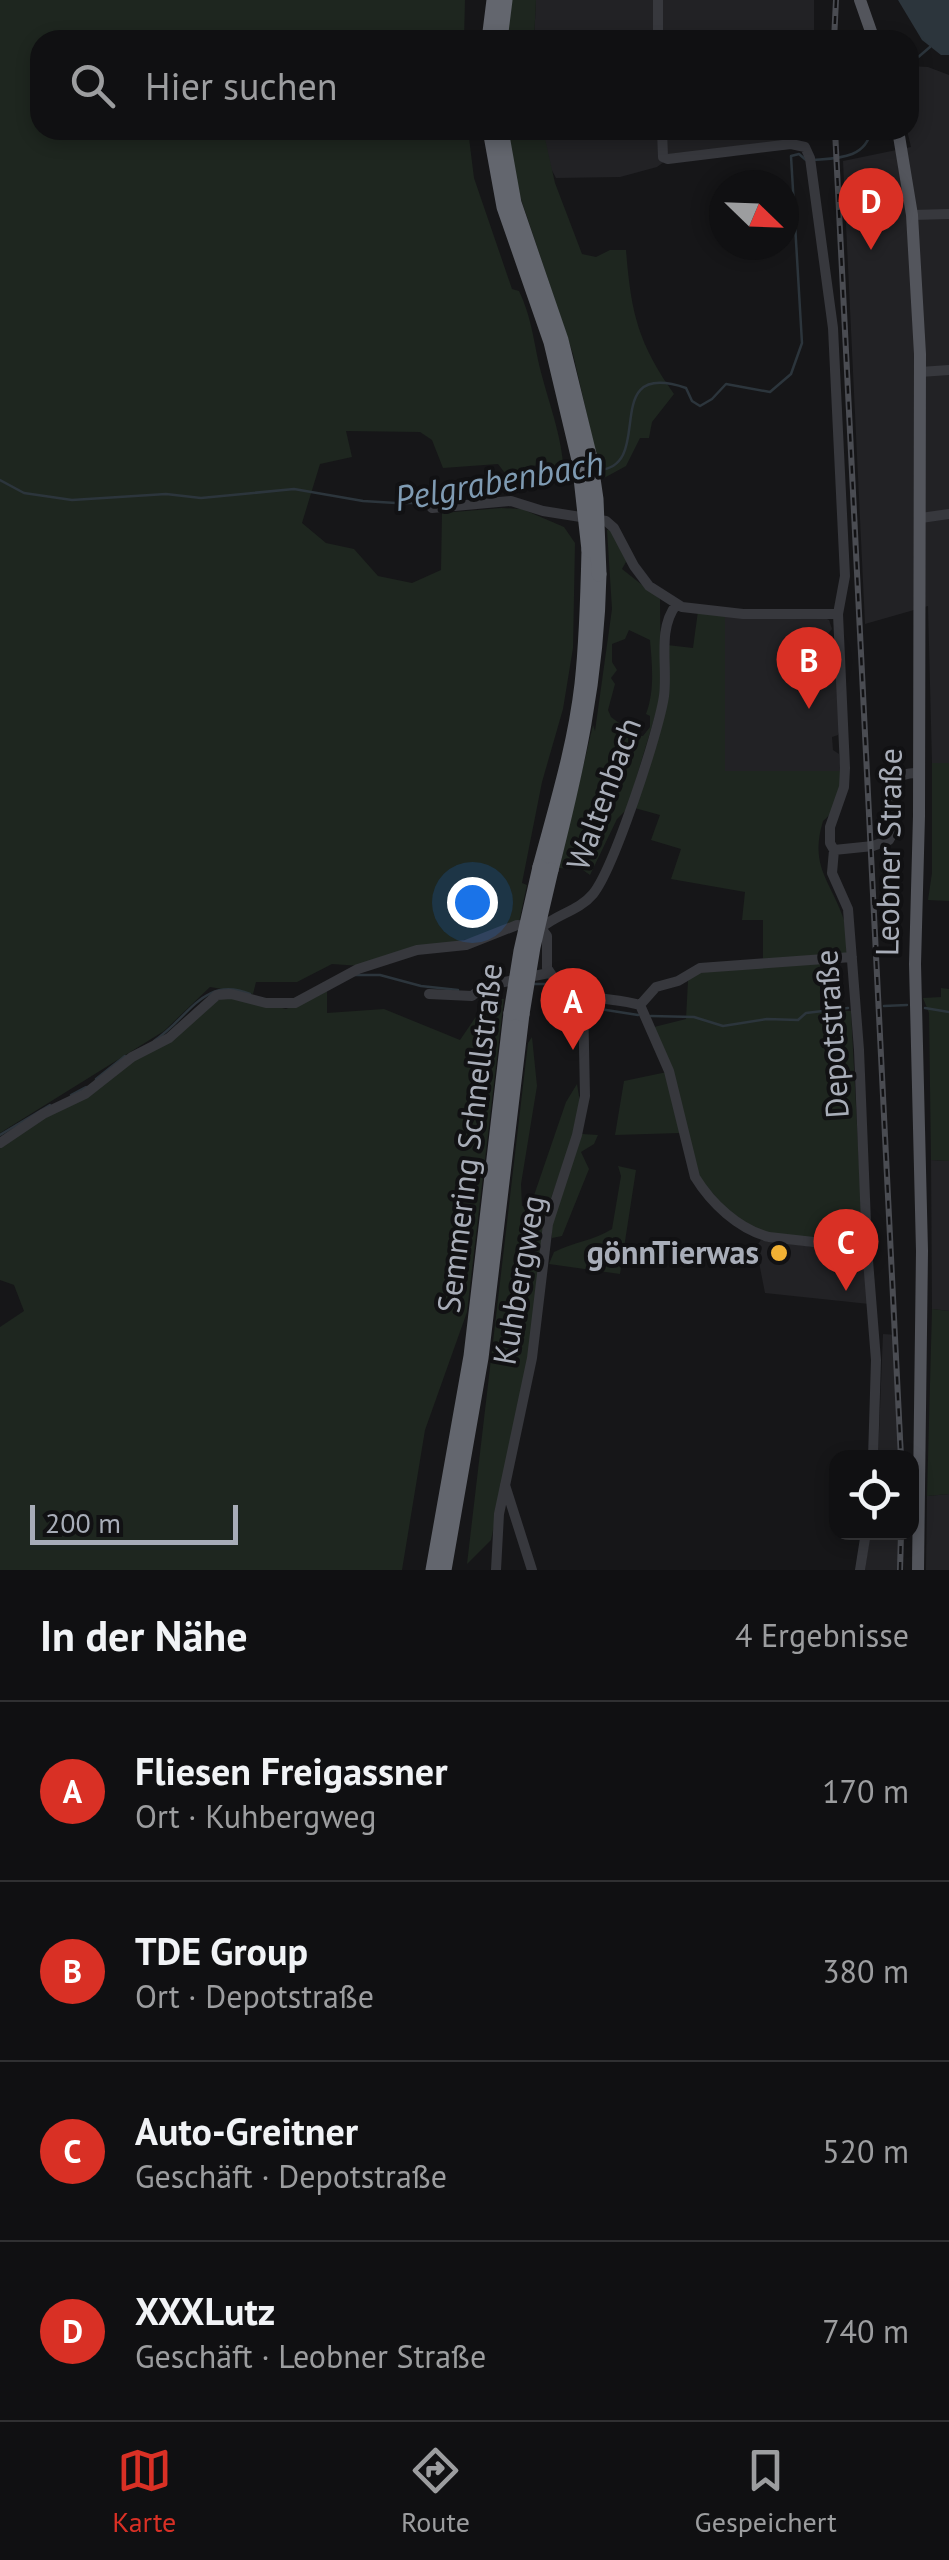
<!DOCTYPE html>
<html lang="de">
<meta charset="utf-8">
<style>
:root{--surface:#101012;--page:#1e1e20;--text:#f1f3f6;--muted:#9c9d9f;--line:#303032;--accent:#d93025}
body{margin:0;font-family:"PT Sans",sans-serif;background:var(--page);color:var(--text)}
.controls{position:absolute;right:30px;bottom:30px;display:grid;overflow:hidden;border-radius:20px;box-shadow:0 5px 15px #0003}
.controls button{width:90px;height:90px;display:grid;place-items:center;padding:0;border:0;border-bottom:2px solid var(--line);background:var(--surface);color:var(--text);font:50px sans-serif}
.compass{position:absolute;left:709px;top:170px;width:90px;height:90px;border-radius:50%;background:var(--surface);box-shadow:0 5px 15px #0003;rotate:113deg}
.scale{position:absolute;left:30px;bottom:25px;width:208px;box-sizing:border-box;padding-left:10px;border:5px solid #a8adb8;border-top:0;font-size:28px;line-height:35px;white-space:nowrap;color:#a8adb8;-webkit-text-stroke:8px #111113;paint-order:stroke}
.you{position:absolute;left:472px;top:902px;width:35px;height:35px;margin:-25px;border:8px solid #fff;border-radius:50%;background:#1a73e8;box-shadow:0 0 0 15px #1a73e833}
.badge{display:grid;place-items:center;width:65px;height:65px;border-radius:50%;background:var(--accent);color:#fff;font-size:32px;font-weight:700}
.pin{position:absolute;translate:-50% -82px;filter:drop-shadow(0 2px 5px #0008)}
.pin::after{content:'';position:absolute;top:52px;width:35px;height:30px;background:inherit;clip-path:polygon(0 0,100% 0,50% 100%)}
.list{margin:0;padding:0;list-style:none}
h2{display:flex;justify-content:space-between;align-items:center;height:130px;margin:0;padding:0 40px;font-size:42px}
h2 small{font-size:32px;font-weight:400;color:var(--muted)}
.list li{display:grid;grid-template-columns:65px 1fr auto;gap:30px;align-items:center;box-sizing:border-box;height:180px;padding:0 40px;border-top:2px solid var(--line)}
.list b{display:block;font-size:38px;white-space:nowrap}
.list p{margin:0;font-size:32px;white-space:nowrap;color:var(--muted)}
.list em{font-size:32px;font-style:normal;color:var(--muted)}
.icon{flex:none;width:55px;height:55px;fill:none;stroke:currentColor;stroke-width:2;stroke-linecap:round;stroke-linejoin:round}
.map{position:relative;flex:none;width:949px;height:1570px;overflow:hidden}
.search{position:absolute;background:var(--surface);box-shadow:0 5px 15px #0003;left:30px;right:30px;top:30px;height:110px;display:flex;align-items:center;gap:25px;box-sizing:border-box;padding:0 35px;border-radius:30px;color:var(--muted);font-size:38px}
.sheet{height:850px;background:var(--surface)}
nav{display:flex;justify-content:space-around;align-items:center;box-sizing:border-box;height:140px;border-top:2px solid var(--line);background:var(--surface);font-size:28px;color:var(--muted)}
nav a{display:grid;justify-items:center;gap:5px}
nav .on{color:var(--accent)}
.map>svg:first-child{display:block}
.built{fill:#222225}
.green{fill:#1e261f;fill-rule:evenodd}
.water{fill:#2c353c}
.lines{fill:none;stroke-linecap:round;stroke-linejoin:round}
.stream{stroke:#2c353c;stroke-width:2.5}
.minor{stroke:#37383d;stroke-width:10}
.major{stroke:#53555c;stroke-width:12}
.highway{stroke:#63666e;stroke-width:15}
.rail-casing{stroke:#4a4c52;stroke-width:6}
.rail{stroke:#111113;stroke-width:2.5;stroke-dasharray:8;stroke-linecap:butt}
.highway-bridge{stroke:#63666e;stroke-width:15}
.poi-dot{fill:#f2b134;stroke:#111113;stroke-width:4}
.labels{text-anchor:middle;stroke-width:8;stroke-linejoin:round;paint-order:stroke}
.street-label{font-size:32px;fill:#a8adb8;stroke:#111113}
.poi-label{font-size:32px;font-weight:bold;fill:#a8adb8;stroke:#111113;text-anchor:end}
.water-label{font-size:35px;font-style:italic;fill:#7f9bb3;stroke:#111113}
</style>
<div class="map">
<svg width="949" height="1570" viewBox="0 0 949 1570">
<rect width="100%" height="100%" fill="#161618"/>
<path class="built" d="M536,0H814V40H534Z
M909,66L928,67L949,75V763H932L928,606L865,624L843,161L911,147L907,130Z
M543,130H815L816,136L668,159L657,167L620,177L556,178L549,165Z
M725,615L821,616L829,620L832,629L827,635V642L833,645L827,650L828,657L837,663L840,729L838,735L832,737L833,750L839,754L841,771L724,772Z
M931,1160L949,1161V1311L932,1309Z
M761,1240L862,1253L869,1304L765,1293L756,1247Z
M883,1334L897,1335L904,1457L878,1458Z
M949,1494V1570H926L927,1496Z
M870,1533H904L903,1570H865Z"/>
<path class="green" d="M0,0H465L464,40H40V130H468L474,178L512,289L519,291C530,314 533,335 538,360C547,400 563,435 564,477C538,466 530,456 511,481L498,464L443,468L432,440L420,432L346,431L352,457L320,464L302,523L326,543L354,549L378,576L412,583L441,570L442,513L501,508L522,509L564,527L575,543L573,648L563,709L542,782L522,883L527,885L519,922L488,934L360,966L332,964L297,982H256L253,994L210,987L164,1031L0,1133Z
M511,0H536L534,40H506Z
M507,130H543L555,183L582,254L596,257L610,250H626C631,313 638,343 674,394L652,422L649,438H640L626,466L604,478L600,454H596L573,354L520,196Z
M612,529L627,560L622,569L660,599L661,696L627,809L617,819L590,875L583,870L559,868L593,725L595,731L612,609L607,530ZM629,630L650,640C652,665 655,690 646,714L650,716V727L643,736H637L633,749L627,746L631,732L611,717L608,710L615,684L611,678L617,670L612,662V644L625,639Z
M698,611L725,615V771H841C840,788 837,811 823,821C809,867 831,881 844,920C847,930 846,942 847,953L763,960V920H742L745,892L671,879L681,849L651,840L660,815L631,807L656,738L667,645L693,648Z
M932,763H949V901L928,900L932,873Z
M820,963V1011H851L863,1240L855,1245L758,1231L727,1210L697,1175L654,1027L686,1019L688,981L693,973Z
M941,988L949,989V1161L931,1160L929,1013L923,998L941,997Z
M327,991V1013L384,1009L460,1040L488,999H504L467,1312L425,1430L402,1570H0V1327L24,1311L14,1285L0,1280V1146L220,999L236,996L286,1009Z
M532,1037L537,1086L521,1184L522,1206L530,1207L566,1102L577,1084L580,1102L574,1134L545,1215L529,1357L491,1540L467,1564L528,1043Z
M667,1072L680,1133L615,1135L624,1081Z
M582,1134L598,1135L594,1144L581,1152L589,1169L562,1236L552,1238V1221Z
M618,1166L636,1170L620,1274L549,1264L554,1252C573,1242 593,1241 612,1229L621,1176Z
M932,1309L949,1311V1494L927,1496Z"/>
<path class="water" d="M898,0H949V55H941L922,40Z"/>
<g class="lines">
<path class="stream" d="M909,65L930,47
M813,160C837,158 866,159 871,130
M599,470C657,466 597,358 686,388L692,401L700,406L712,399L726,384L770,392L791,374L802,343L791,156L799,154L806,160
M0,480L24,493L72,500L166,494L201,498L294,489L363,501L396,503H422L461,492L499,489L510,485L516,478L536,472L576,471
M354,975H380L421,986L458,990
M531,984H552L579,1004
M884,1006L907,1005
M587,1007L638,1015
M925,1008L949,1012
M651,1016L694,1017L723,1026L767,1019L798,1020L806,1013L848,1008
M154,1041C189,1018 203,975 250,994
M96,1079L125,1056
M71,1095L86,1087
M0,1135L50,1105"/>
<path class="minor" d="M658,0V40
M662,130L663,157L668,159L791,144L805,147L810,158L833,328L845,576L838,614L845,768L844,787L830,827V843L834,850L832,873L848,909L859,1050L867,1248L876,1360L873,1458
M912,215L949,214
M920,372L949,370
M432,508L511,501L543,511L606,521L614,528L634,566L649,586L682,607L743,614H838
M921,518L949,514
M676,605C657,630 668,666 664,696C659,731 614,868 593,894C579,911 557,914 541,928L547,936V968C567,1004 606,995 640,1005L669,1071L695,1177C711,1203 738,1229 769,1237L867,1248
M834,850L873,846L889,840C904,817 873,771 919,773
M429,994L472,996L484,986L549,973
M640,1005L656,987L678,981L700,968L852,957
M0,1143L43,1114L85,1094L132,1057L169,1038L217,995L231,994L266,1003H295L358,969L417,950L466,945L517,925L531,926
M505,1485L532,1570
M496,1570L499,1514L532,1358L548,1224L577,1135L585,1096L583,998
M860,1570L866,1532"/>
<path class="major" d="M860,0L874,40
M898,130L912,215L920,354L919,816L915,964L922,1251L918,1570"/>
<path class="highway" d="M489,40L494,0
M500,40L505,0
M490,130L504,207L551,342L579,460
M501,130L514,203L561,340L590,458
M540,867C556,807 575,746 582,684C587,639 588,595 589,550
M551,870C577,768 597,680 599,574
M433,1570L471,1356L511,1013
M444,1570L481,1358L522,1014"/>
<defs>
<path id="rail" d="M834,40L836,0
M835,130L901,1458
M900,1570L901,1532"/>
</defs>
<use href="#rail" class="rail-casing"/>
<use href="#rail" class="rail"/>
<path class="highway-bridge" d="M590,458L596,499L599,574
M579,460L589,550
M511,1013L521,951L540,867
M522,1014L533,947L551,870"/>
</g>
<circle class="poi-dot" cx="779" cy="1253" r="10"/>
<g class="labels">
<g class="street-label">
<text transform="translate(604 794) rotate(-70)" y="11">Waltenbach</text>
<text transform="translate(889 852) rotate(-89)" y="11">Leobner Straße</text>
<text transform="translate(832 1034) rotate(-94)" y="11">Depotstraße</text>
<text transform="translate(470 1138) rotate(-83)" y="11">Semmering Schnellstraße</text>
<text transform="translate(519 1280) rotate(-80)" y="11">Kuhbergweg</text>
</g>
<g class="poi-label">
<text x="759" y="1264">gönnTierwas</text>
</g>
<g class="water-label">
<text transform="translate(499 481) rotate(-10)" y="12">Pelgrabenbach</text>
</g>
</g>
</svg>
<div class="controls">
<button><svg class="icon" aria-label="locate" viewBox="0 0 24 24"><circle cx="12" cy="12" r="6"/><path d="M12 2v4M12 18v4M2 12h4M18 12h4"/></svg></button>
</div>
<svg class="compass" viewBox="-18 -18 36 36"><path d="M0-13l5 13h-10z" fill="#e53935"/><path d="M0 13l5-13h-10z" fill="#9c9d9f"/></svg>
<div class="scale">200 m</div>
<div class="you"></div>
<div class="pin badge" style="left:573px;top:1050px">A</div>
<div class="pin badge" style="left:809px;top:709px">B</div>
<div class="pin badge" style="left:846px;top:1291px">C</div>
<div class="pin badge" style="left:871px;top:250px">D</div>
<div class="search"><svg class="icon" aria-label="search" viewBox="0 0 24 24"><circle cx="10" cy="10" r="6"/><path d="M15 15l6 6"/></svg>Hier suchen</div>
</div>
<section class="sheet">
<h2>In der Nähe<small>4 Ergebnisse</small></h2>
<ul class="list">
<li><span class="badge">A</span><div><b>Fliesen Freigassner</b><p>Ort · Kuhbergweg</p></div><em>170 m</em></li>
<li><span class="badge">B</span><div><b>TDE Group</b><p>Ort · Depotstraße</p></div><em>380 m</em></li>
<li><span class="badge">C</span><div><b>Auto-Greitner</b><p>Geschäft · Depotstraße</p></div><em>520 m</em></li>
<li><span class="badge">D</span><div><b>XXXLutz</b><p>Geschäft · Leobner Straße</p></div><em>740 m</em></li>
</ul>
</section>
<nav>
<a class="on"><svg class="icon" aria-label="map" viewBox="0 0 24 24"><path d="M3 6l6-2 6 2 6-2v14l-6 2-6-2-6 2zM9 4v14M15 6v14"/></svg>Karte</a>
<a><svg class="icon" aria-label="directions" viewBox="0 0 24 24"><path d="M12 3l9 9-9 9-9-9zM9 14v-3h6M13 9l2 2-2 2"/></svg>Route</a>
<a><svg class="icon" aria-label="saved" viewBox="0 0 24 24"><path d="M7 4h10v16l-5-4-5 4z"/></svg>Gespeichert</a>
</nav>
